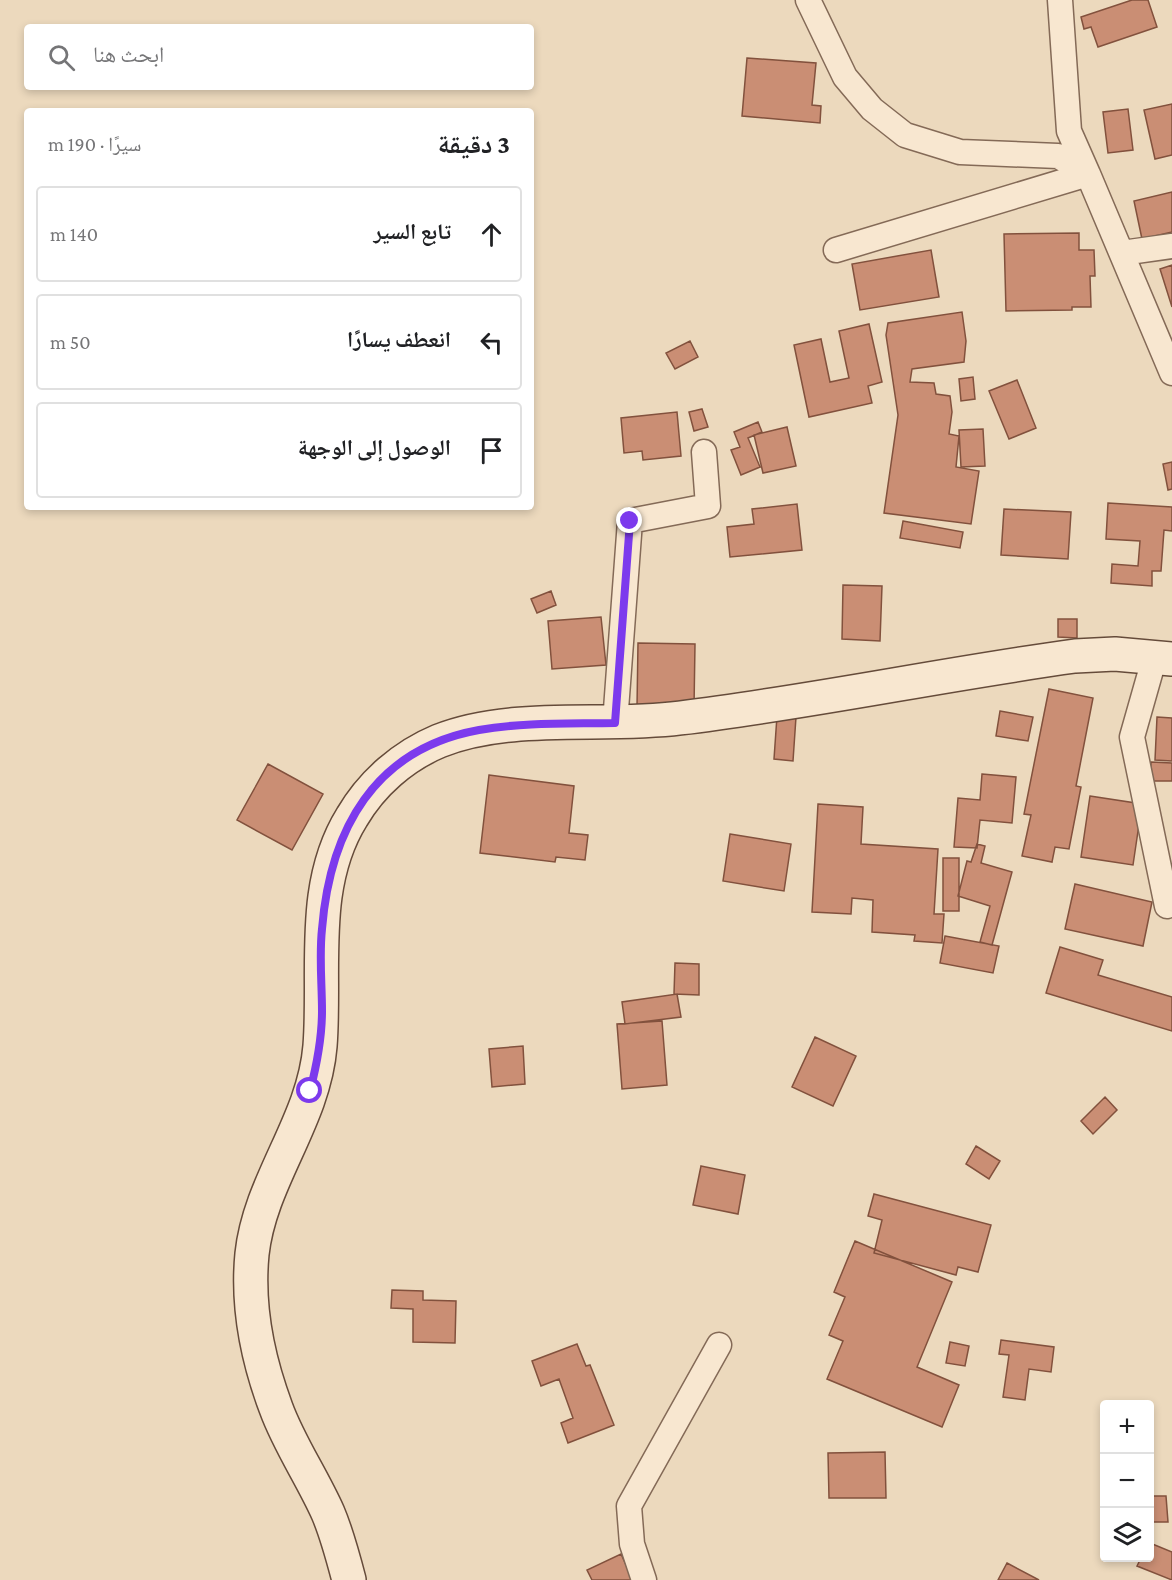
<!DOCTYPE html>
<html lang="ar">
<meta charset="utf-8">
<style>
:root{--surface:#fff;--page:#f6f6f6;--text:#202124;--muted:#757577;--line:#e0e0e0}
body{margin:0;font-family:"Crimson Pro","Noto Naskh Arabic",serif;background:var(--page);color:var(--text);direction:rtl}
.controls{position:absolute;right:18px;bottom:18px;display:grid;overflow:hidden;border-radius:6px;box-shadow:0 3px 9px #0003}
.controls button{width:54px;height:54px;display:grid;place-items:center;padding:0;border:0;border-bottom:2px solid var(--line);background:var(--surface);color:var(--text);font:30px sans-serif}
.stop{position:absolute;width:18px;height:18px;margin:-14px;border:4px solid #7c3aed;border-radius:50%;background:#fff}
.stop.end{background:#7c3aed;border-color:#fff;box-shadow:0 2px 6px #0008}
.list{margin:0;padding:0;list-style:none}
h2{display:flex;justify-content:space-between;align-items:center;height:78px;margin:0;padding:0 24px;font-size:26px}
h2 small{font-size:20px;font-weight:400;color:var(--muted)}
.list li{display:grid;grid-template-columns:39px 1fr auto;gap:18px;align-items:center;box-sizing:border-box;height:96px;margin:0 12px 12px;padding:0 12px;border:2px solid var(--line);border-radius:6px}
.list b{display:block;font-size:22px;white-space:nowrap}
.list em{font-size:20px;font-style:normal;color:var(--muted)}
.icon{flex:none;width:33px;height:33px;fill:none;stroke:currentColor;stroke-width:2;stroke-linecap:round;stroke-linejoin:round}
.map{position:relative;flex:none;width:1172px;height:1580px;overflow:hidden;direction:ltr}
.search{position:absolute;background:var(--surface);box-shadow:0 3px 9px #0003;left:24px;top:24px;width:510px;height:66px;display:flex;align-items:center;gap:15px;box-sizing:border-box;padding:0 21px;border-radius:6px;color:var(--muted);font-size:22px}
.panel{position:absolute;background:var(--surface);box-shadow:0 3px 9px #0003;left:24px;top:108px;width:510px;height:402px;border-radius:6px;direction:rtl}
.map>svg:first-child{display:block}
.building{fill:#ca8e74;stroke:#82513d;stroke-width:1.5}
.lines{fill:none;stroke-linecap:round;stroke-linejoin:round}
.minor-casing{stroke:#846a57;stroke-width:27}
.secondary-casing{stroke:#654b3a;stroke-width:36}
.minor{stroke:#f8e7d0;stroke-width:24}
.secondary{stroke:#f8e7d0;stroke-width:33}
.route{stroke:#7c3aed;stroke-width:8}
</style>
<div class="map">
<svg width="1172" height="1580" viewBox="0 0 1172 1580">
<rect width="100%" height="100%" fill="#ecd9bd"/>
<path class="building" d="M1132,0H1148L1157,27L1098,47L1091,27L1084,29L1081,17Z
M747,58L816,63L812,105L821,106L820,123L742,116Z
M1172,104V155L1155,159L1144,110Z
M1128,109L1133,150L1108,153L1103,112Z
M1172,192V232L1142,239L1134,201Z
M1079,233V250H1094L1095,276H1090L1091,307H1072V310L1006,311L1004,234Z
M931,250L939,297L860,310L852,264Z
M1172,265V307L1160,269Z
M962,312L966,341L964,362L912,369L910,382L934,383L936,394L950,396L952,412L949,434L959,436L956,467L979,471L971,524L884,513L898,415L886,335L888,323Z
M869,324L882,382L868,386L872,403L809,417L794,345L821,339L830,382L849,378L839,331Z
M690,341L698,357L675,369L666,353Z
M973,377L975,399L961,401L959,379Z
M1017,380L1036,428L1009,439L989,391Z
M702,409L708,427L694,431L689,412Z
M677,412L681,456L643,460L642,451L624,453L621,418Z
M758,422L762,432L748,438L760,467L741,475L731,450L740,447L734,432Z
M787,427L796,466L763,473L754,435Z
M983,429L985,466L961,467L959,430Z
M1172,462V489L1168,490L1163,464Z
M1108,503L1172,507V531L1164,530L1161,571H1152V586L1111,583L1112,564L1138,566L1140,541L1106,539Z
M797,504L802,550L730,557L727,527L754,524L752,509Z
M1004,509L1071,512L1068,559L1001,555Z
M903,521L963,532L960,548L900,538Z
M843,585L882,586L880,641L842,639Z
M551,591L556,605L537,613L531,599Z
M601,617L606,665L552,669L548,621Z
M1058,619H1077V638L1058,637Z
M638,643L695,644L694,708L637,707Z
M1049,689L1093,698L1076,786L1081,787L1069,849L1055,847L1052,862L1022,856L1031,815L1024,814Z
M1000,711L1033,717L1028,741L996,736Z
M777,716L796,717L793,761L774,759Z
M1157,717L1172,718V761L1155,760Z
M1151,762L1172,763V781H1150Z
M268,764L323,794L292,850L237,820Z
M982,774L1016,777L1012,823L980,820L977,848L954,847L958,798L980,800Z
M489,775L574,786L569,833L588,835L585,860L556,857L555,862L480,853Z
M1090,796L1142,804L1133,865L1081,857Z
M818,804L863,807L861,844L938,849L934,914H944L942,943L914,941L915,935L872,932L873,900L852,898L851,914L812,912Z
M730,834L791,844L784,891L723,881Z
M977,844L985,846L981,863L1012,872L992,945L980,942L990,906L958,896L967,861L971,862Z
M943,858H959V911H943Z
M1075,884L1152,902L1143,946L1065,929Z
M945,936L999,946L993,973L940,963Z
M1060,947L1103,960L1098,975L1172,997V1031L1046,993Z
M675,963L699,964V995L674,994Z
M677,994L681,1017L625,1024L622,1002Z
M662,1021L667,1085L622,1089L617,1024Z
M815,1037L856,1056L833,1106L792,1087Z
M523,1046L525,1084L492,1087L489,1049Z
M1105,1097L1117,1110L1093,1134L1081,1121Z
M976,1146L1000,1161L989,1179L966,1164Z
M701,1166L745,1175L738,1214L693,1205Z
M874,1194L991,1225L978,1272L958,1267L956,1275L874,1253L882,1220L868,1216Z
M855,1241L952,1282L917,1367L959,1385L942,1427L827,1379L843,1341L829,1335L845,1297L834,1292Z
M392,1290L423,1291V1300L456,1301L455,1343L413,1342V1309L391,1308Z
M1001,1340L1054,1347L1051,1372L1029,1369L1025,1400L1003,1397L1009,1355L999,1354Z
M950,1342L969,1346L965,1366L946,1363Z
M577,1344L586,1366L590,1365L614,1425L568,1443L561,1423L573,1418L559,1379L541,1386L532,1361Z
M885,1452L886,1498H829L828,1453Z
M1150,1496H1166L1168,1522H1151Z
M1150,1543L1172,1552V1580L1137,1566L1141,1558H1150Z
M621,1554L633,1580H592L587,1570Z
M1007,1563L1039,1580H998Z"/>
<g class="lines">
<defs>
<path id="minor" d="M808,0L845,77L872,109L905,135L960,152L1058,156L1088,174L1172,373
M836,250L1088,174L1069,131L1060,0
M1122,253L1172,246
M1155,656L1132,737L1167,906
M615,723L630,521L708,506L704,452
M644,1580L632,1544L629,1506L719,1345"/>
<path id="secondary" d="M349,1580C343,1557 337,1534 328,1513C312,1477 289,1444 276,1408C258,1360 247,1305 252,1254C260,1180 314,1121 320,1046C326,970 309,886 352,817C372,783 403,756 439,741C512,712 603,728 680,718C812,702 943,674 1075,656L1115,654L1172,659"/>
</defs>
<use href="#minor" class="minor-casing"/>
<use href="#secondary" class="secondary-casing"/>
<use href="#minor" class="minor"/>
<use href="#secondary" class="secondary"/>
</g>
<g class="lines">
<path class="route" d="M310,1091C317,1064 322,1039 322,1011C322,984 319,956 322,929C330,830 374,749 479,730C524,722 570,724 615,723L630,521"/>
</g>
</svg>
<div class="controls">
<button>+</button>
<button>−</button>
<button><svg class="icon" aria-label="layers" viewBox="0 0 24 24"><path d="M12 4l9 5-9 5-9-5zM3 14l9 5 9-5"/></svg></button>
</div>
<div class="stop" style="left:310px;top:1091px"></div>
<div class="stop end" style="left:630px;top:521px"></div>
<div class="search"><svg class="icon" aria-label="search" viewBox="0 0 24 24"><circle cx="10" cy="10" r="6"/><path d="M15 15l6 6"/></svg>ابحث هنا</div>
<section class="panel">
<h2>3 دقيقة<small>سيرًا · 190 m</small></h2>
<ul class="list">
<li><svg class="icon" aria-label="ahead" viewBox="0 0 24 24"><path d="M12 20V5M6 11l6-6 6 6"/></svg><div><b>تابع السير</b></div><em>140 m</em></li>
<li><svg class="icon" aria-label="left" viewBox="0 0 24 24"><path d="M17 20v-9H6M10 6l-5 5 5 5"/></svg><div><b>انعطف يسارًا</b></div><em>50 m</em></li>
<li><svg class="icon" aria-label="arrive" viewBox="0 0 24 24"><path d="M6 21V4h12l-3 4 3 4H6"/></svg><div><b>الوصول إلى الوجهة</b></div></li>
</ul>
</section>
</div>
